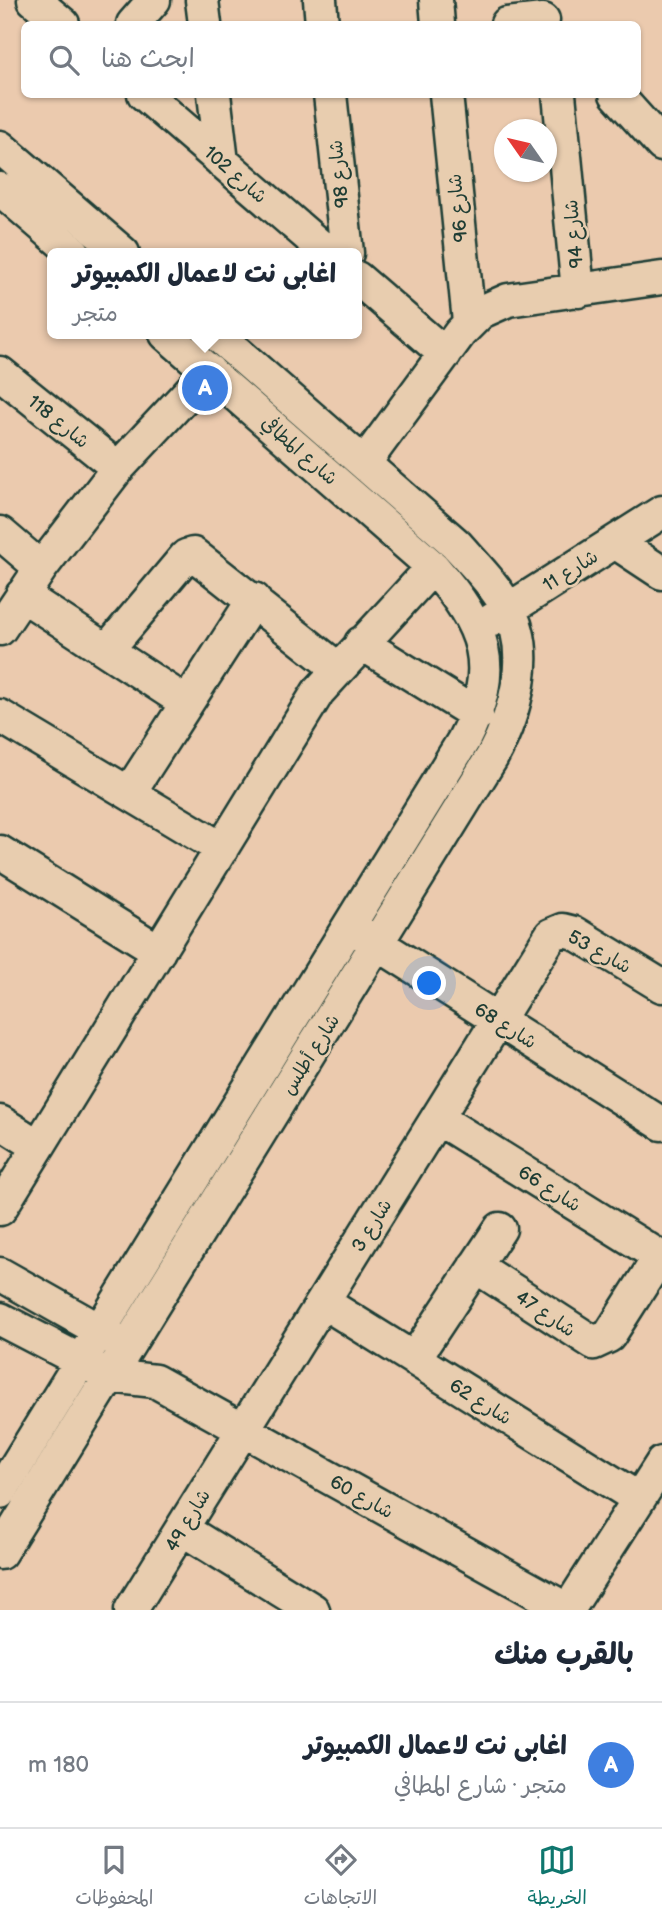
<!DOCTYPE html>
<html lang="ar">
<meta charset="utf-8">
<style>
:root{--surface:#fff;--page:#f6f6f7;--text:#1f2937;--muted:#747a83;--line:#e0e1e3;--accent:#0f766e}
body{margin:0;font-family:"Balsamiq Sans","Playpen Sans Arabic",sans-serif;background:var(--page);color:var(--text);direction:rtl}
.compass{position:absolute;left:494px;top:119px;width:63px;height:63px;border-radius:50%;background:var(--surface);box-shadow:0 2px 5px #0004;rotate:304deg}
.you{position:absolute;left:430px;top:984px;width:24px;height:24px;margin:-18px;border:5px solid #fff;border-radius:50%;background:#1a73e8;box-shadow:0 0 0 10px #1a73e833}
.badge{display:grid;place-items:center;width:46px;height:46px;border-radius:50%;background:var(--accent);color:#fff;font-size:23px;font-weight:700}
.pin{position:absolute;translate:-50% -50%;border:4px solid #fff;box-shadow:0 2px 7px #0006}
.popup{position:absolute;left:47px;top:248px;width:315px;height:91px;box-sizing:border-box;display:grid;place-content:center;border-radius:10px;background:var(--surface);filter:drop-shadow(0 2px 5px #0005);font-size:23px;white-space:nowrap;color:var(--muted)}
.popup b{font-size:26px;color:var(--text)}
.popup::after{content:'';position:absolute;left:50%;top:100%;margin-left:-14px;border:14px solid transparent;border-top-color:var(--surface)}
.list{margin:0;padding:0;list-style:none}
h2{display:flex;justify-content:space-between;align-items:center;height:91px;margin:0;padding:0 28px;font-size:30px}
h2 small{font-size:23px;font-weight:400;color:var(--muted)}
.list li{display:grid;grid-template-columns:46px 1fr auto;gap:21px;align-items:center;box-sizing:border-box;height:126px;padding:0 28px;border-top:2px solid var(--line)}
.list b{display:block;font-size:26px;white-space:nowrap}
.list p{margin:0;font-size:23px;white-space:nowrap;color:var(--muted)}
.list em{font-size:23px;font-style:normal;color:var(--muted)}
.icon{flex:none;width:38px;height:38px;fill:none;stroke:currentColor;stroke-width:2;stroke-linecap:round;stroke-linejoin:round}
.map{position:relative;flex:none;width:662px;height:1610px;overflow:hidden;direction:ltr}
.search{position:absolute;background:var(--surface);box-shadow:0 2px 5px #0004;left:21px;right:21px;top:21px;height:77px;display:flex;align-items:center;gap:18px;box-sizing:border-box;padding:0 24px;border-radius:10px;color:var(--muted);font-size:26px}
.sheet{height:217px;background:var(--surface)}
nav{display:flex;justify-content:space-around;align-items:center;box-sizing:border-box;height:98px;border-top:2px solid var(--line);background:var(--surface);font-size:19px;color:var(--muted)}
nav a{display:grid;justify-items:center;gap:4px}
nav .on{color:var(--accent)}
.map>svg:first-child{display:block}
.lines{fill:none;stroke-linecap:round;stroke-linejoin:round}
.minor-casing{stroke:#1f3d34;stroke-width:37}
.minor{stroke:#e8cdaf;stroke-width:32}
.labels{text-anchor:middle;stroke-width:5;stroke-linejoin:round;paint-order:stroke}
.street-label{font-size:19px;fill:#1f3d34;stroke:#e8cdaf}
</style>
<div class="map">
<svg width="662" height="1610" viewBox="0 0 662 1610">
<rect width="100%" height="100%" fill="#ebcaae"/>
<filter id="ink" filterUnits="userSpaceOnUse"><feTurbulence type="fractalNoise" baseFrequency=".0143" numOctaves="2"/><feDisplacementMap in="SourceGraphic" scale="14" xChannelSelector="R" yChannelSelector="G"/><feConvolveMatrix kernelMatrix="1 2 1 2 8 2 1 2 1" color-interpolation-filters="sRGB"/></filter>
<g filter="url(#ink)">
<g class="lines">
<defs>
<path id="minor" d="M34,0L63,24
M202,0L205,24
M320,0L322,24
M436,0L438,24
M133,24L154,0
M507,24L543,20
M144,94L328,253
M214,94L222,162
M330,94L347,253
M446,94L469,322
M559,94L578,291
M616,94L662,145
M0,147L123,253
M0,189L74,253
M357,278L445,354
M0,373L118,468
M365,462L460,333L481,312L508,300L662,278
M0,533L41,568
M615,542L662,573
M22,595L187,703
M492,620L662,512
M0,629L41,568L118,468L209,371
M361,643L477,715
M107,650L186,556L193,554L337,668
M0,716L222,849
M129,793L254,599
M0,852L159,951
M362,934L662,1124
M437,1118L662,1258
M0,1122L38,1146
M0,1209L318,692L433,567
M475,1266L594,1343L609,1336L660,1256
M0,1274L117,1340
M323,1302L639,1499
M0,1319L110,1376L155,1381L568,1610
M414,1359L500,1229
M0,1492L463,741C502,666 485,627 433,567L166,334
M182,1529L313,1610
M0,1553L492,757C515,714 534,652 507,607C493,583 474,564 456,544L216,334
M131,1610L551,935L563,930L575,933L662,986
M568,1610L662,1463"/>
</defs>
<use href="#minor" class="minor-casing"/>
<use href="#minor" class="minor"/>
</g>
</g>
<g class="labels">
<g class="street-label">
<text transform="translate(236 174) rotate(41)" y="7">شارع 102</text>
<text transform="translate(338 174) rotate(-96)" y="7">شارع 98</text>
<text transform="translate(457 208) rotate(-96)" y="7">شارع 96</text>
<text transform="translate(573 234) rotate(-95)" y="7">شارع 94</text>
<text transform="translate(59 421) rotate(39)" y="7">شارع 118</text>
<text transform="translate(300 450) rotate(41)" y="7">شارع المطافي</text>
<text transform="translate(570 570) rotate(-32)" y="7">شارع 11</text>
<text transform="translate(600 951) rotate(29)" y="7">شارع 53</text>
<text transform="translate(506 1025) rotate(32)" y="7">شارع 68</text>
<text transform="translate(310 1054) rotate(-58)" y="7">شارع أطلس</text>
<text transform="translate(550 1188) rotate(32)" y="7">شارع 66</text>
<text transform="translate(371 1225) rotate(-58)" y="7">شارع 3</text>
<text transform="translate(546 1313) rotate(34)" y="7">شارع 47</text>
<text transform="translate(481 1401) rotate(32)" y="7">شارع 62</text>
<text transform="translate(362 1496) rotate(29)" y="7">شارع 60</text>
<text transform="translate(187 1520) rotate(-59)" y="7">شارع 49</text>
</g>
</g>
</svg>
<svg class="compass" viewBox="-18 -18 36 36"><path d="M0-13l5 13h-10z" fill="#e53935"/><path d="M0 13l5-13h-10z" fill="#747a83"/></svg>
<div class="you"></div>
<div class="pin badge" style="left:205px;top:388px;background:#3f7fe0">A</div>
<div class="popup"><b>اغابى نت لاعمال الكمبيوتر</b>متجر</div>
<div class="search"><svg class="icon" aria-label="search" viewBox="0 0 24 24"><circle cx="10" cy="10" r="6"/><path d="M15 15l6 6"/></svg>ابحث هنا</div>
</div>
<section class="sheet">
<h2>بالقرب منك<small></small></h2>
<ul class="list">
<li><span class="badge" style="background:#3f7fe0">A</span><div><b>اغابى نت لاعمال الكمبيوتر</b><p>متجر · شارع المطافي</p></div><em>180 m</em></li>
</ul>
</section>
<nav>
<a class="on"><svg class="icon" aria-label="map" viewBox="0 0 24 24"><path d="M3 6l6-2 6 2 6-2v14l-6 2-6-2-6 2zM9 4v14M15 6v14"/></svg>الخريطة</a>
<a><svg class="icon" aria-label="directions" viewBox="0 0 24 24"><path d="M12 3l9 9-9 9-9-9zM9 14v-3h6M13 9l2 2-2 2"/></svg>الاتجاهات</a>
<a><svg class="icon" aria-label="saved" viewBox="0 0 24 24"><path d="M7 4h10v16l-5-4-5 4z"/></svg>المحفوظات</a>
</nav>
